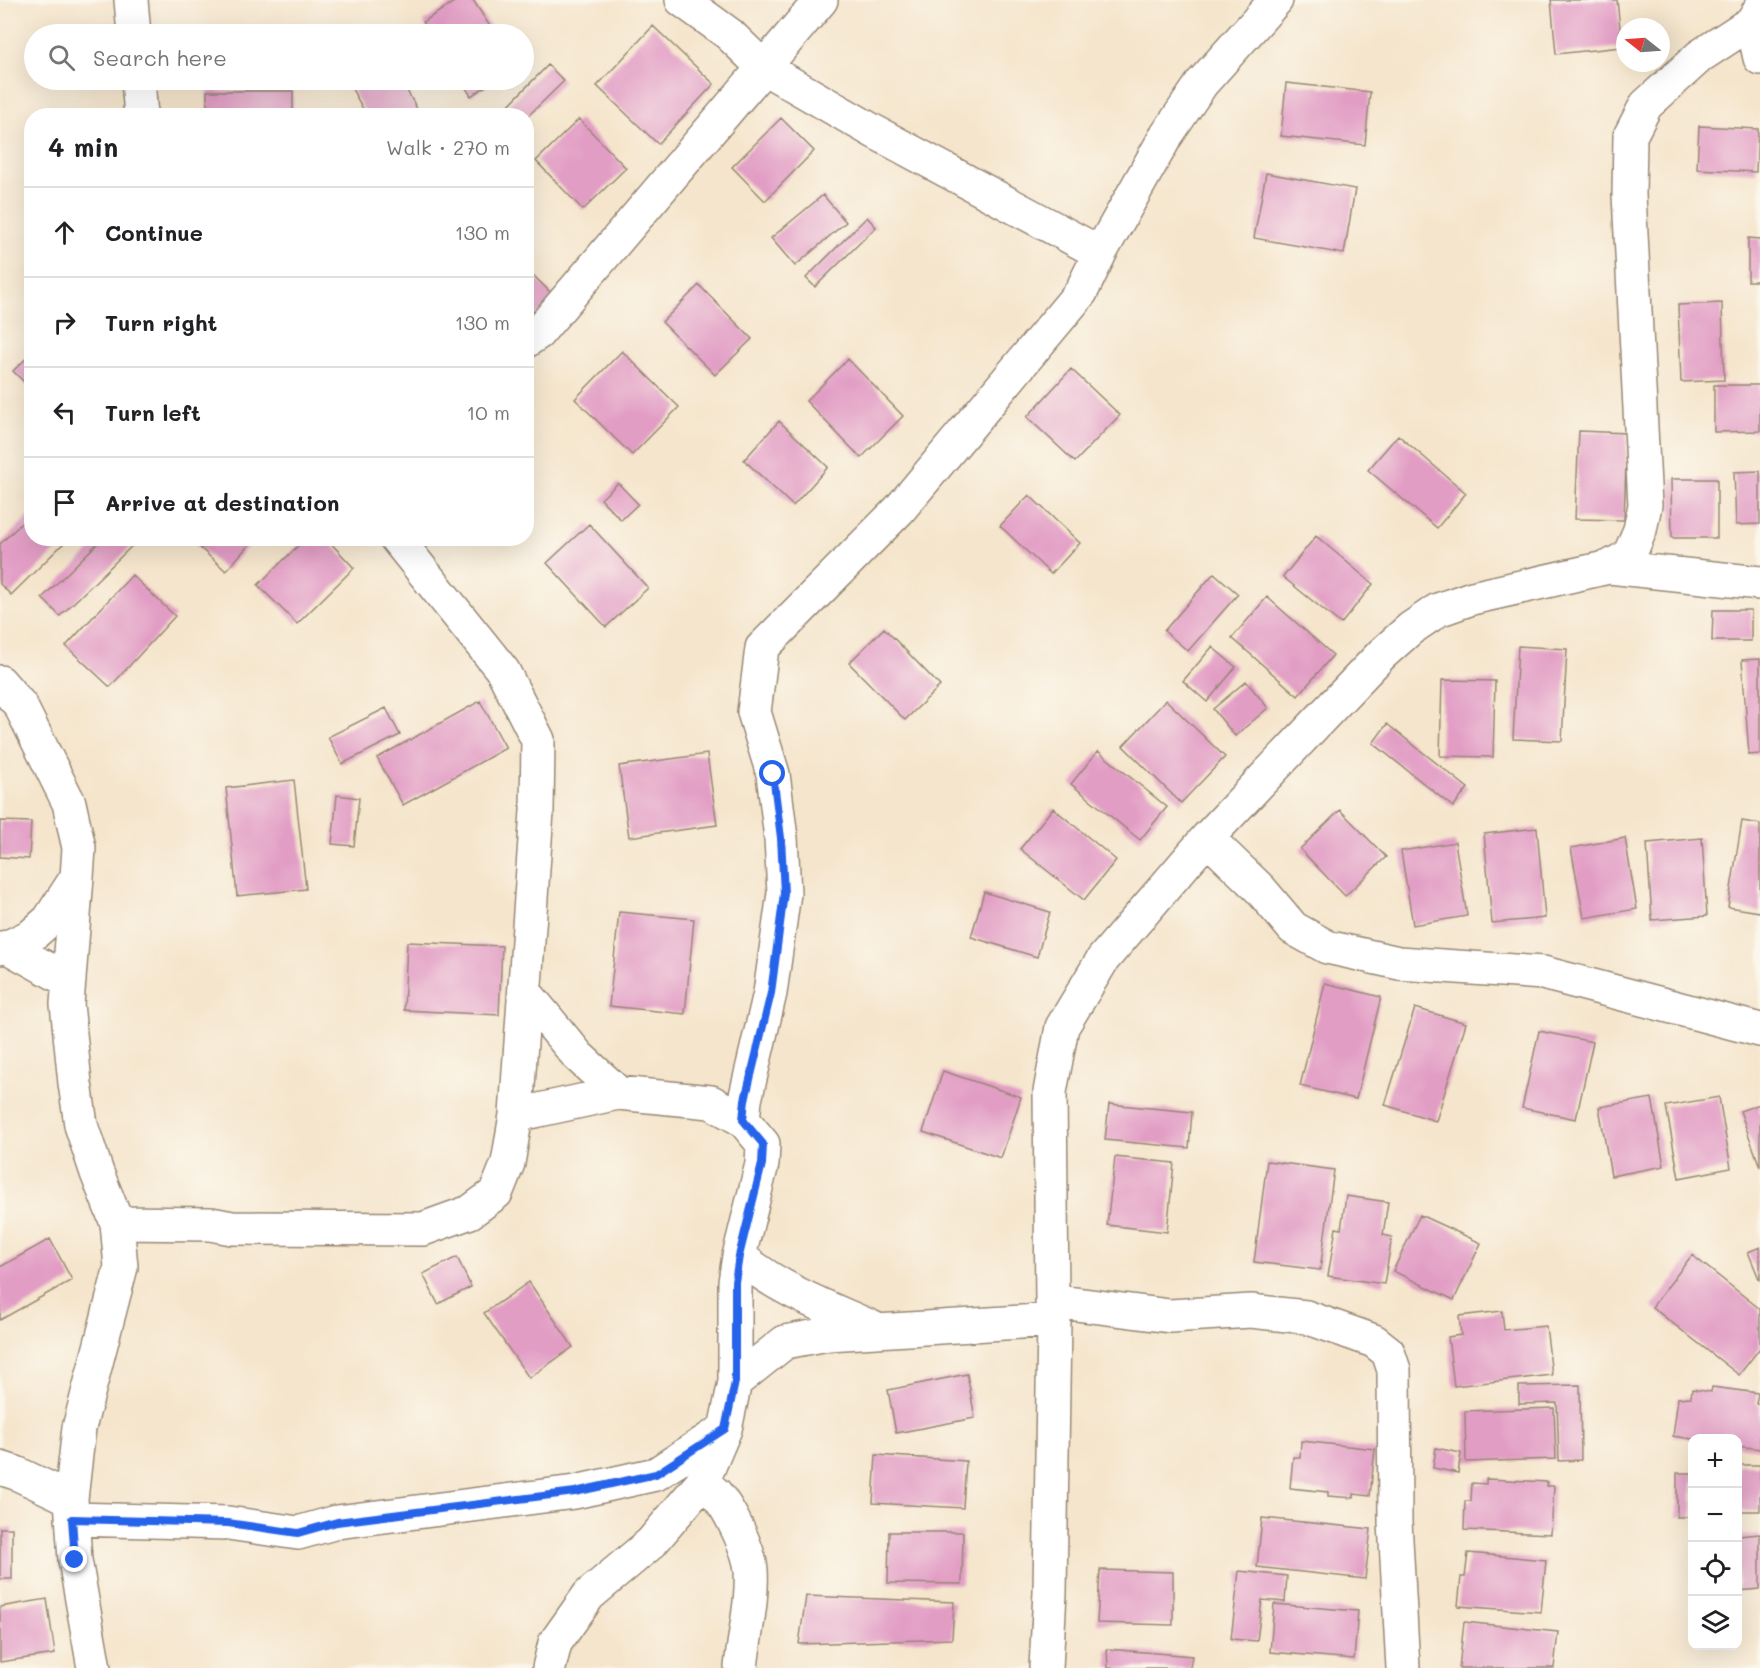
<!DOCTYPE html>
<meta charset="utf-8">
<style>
:root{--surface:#fff;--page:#f2f2f2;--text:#202124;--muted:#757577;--line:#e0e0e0}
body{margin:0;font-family:Mali,sans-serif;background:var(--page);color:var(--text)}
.controls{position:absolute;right:18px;bottom:18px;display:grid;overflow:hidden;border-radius:12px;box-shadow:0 6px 24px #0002}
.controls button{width:54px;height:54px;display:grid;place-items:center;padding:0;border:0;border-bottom:2px solid var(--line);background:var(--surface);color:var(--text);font:30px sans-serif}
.compass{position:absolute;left:1616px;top:18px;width:54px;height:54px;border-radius:50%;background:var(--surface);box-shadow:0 6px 24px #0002;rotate:287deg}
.stop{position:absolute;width:18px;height:18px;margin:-14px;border:4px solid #2563eb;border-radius:50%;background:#fff}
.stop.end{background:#2563eb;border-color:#fff;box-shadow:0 2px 6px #0008}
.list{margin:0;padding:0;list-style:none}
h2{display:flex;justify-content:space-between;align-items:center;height:78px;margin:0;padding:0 24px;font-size:26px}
h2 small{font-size:20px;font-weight:400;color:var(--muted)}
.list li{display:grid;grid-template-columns:39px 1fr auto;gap:18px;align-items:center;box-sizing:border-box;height:90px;padding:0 24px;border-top:2px solid var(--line)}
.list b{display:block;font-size:22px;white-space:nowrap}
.list em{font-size:20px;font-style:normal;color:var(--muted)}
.icon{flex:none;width:33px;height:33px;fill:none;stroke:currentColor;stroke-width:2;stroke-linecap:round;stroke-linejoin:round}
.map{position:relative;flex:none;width:1760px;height:1668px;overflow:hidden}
.search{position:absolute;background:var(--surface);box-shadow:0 6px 24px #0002;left:24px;top:24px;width:510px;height:66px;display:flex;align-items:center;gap:15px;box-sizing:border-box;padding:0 21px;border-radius:33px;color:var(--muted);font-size:22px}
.panel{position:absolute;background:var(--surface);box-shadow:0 6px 24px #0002;left:24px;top:108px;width:510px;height:438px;border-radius:24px}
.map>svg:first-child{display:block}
.building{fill:#e29dc5}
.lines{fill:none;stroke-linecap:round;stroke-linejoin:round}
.street-casing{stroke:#988875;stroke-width:36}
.street{stroke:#fff;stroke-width:33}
.route{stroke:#2563eb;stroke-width:8}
</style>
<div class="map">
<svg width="1760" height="1668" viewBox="0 0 1760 1668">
<rect width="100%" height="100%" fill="#fbf7ec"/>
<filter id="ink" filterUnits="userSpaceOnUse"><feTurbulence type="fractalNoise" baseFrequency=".0167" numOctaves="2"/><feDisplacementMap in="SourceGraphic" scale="12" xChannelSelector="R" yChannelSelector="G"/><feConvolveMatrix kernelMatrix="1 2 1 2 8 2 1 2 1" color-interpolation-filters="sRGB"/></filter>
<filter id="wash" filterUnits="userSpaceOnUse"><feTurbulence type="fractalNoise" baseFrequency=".008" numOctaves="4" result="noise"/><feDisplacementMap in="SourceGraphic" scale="24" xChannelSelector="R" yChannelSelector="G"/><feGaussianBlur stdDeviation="1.35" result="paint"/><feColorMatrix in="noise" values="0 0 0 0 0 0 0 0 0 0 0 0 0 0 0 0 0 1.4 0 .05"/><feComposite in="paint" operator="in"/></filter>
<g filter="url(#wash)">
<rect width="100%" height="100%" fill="#f5e5cc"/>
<g id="blocks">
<path class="building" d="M457,0H473L495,34H431L423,22Z
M1551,0H1617L1622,47L1556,54Z
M653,26L714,84L658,144L597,86Z
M548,65L564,81L526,118V116H498Z
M347,80H401L421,116H367Z
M461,80H495L471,96Z
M1286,83L1370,92L1365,145L1281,136Z
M207,91H293V116H207Z
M781,118L814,151L765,201L732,167Z
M579,119L626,168L583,210L536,161Z
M1699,126L1758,129L1756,172L1697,169Z
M1266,173L1355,189L1344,254L1254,238Z
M823,195L846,222L795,266L771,238Z
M867,217L876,227L815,287L806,278Z
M1748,238L1760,239V281H1748Z
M526,268L555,297L526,325Z
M699,285L752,339L715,375L662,322Z
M1722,303L1724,380L1681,382L1678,305Z
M622,351L679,407L632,455L575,399Z
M32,353V390L13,371Z
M848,359L903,416L861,458L806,401Z
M1071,369L1120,415L1075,462L1027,417Z
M1714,385H1760V431L1714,432Z
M779,421L828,467L793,506L744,460Z
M1579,431L1627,433L1624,520L1575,519Z
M1398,435L1466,493L1437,528L1368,470Z
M1760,471V524L1736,525L1734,472Z
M1671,479H1717V538H1672Z
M618,483L638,504L621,520L601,499Z
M1029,495L1080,543L1051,574L1000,526Z
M32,513V538H69L11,595L0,584V544Z
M589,524L648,588L606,627L547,563Z
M1316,536L1373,584L1341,624L1283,577Z
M103,538H140L60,616L42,598Z
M189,538H255L226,571Z
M306,538H326L354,568L297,624L258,585Z
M1214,573L1238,594L1188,651L1164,631Z
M132,575L175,616L110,687L66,646Z
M1267,597L1333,655L1298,696L1232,638Z
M1713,610H1751V641H1712Z
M884,628L940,686L905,720L849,663Z
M1518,646L1567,649L1562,741L1513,739Z
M1212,647L1236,667L1207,702L1183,681Z
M1760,659V754L1749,755L1742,660Z
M1442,680L1495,681L1493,757L1440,756Z
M1246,681L1268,708L1235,736L1213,709Z
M1166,700L1225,757L1181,803L1123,746Z
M480,701L506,748L403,805L377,758Z
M386,708L400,735L342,764L328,737Z
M1387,724L1468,788L1453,807L1373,743Z
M1098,751L1167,807L1140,840L1071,784Z
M707,754L717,825L629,837L619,766Z
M294,780L306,889L237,896L226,788Z
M337,795L359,798L354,846L332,844Z
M1053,808L1116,860L1084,900L1020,849Z
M1340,810L1386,857L1345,896L1300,849Z
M0,821L31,822L29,859L0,857Z
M1742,821L1760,824V912L1728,907Z
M1537,828L1545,918L1492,923L1484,834Z
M1625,838L1637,909L1584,918L1571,848Z
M1702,838L1707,916L1652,920L1647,843Z
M1455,842L1467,916L1413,925L1401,851Z
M984,892L1050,912L1037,957L971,937Z
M619,912L694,919L685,1014L609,1006Z
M407,942L502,946L499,1015L404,1010Z
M1325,983L1381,997L1356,1099L1300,1086Z
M1415,1008L1466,1023L1436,1121L1385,1105Z
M1539,1031L1593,1042L1576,1119L1522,1108Z
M943,1071L1021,1097L1001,1158L923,1132Z
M1719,1097L1731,1168L1679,1178L1666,1106Z
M1652,1098L1664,1166L1611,1176L1599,1107Z
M1109,1104L1192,1112L1189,1148L1105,1140Z
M1760,1104V1167L1740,1111Z
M1115,1157L1174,1163L1167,1232L1107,1225Z
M1267,1161L1334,1170L1320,1270L1254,1262Z
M1346,1196L1388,1202L1383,1235L1392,1237L1384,1284L1328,1276L1336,1228L1341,1229Z
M1420,1215L1481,1243L1454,1300L1393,1271Z
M50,1239L72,1280L0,1320V1267Z
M1760,1247V1281L1748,1252Z
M1692,1255L1760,1309V1348L1739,1375L1652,1307Z
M457,1257L471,1287L438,1304L423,1274Z
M529,1282L573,1347L529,1378L484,1313Z
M1502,1311L1504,1330L1546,1326L1552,1375L1454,1386L1448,1337L1461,1335L1459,1316Z
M967,1374L975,1418L896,1433L888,1390Z
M1580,1385L1581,1460L1559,1461L1557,1403L1519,1404V1386Z
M1712,1387L1758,1393L1756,1404L1760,1405V1449L1738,1446V1438L1692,1439L1673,1436L1678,1398L1691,1397L1692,1389L1711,1392Z
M1554,1408L1556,1459L1466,1462L1465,1411Z
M1301,1441L1375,1449L1370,1496L1354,1494V1498L1328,1496V1492L1290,1488L1293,1457H1300Z
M1436,1448L1461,1453L1458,1473L1433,1468Z
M876,1455L966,1461L963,1508L873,1503Z
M1738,1465H1760V1511H1738Z
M1677,1473H1692V1517H1677Z
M1486,1479L1547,1482L1546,1486H1554L1551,1534L1464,1530L1465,1501H1471L1472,1483L1486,1484Z
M1262,1518L1371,1529L1365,1579L1257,1567Z
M0,1528H12V1579H0Z
M889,1532H963L962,1584L888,1583Z
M1760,1534V1589L1738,1591V1536Z
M1468,1553L1546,1560L1541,1612L1458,1606L1461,1577H1465Z
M1100,1570L1173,1572V1625L1097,1623Z
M1239,1571L1287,1576L1285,1602L1262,1600L1257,1641L1231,1639Z
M806,1596L954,1602L952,1639L799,1644Z
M47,1599L55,1654L0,1662V1607Z
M1274,1604L1358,1611L1354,1659L1270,1652Z
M1464,1622L1558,1632L1554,1668H1459Z
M1107,1649L1192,1656L1190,1668H1108Z"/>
</g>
</g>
<g filter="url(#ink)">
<use href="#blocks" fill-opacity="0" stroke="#988875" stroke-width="1.5"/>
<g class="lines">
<defs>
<path id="street" d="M131,0L134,34
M682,0L729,34L764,68L873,131L1100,253
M1752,22L1760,58
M138,80L141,116
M526,341L538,333L821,0
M1609,567L1760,583
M0,682L20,705L69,803L79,848L77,877L49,920L31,936L8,947L0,948
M1207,838L1260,889L1293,928L1327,947L1399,963L1543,973L1760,1030
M77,877L67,1004L75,1083L81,1125L97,1173L117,1223L121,1267L79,1428L71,1499L75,1560L94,1668
M8,947L69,981
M525,992L578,1056L618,1093
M516,1115L618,1093L711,1102L743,1120L763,1144L762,1164L739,1256L735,1282V1382L725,1429L702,1483L651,1543L589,1595L555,1643L549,1668
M743,1120L745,1100L770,993L784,893L781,838L773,774L754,712L762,648L899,510L1081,292L1100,253L1166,136L1202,83L1276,0
M117,1223L211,1224L232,1228L423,1229L470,1212L496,1193L508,1163L516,1115L537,811L538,740L503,671L396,538
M739,1256C779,1290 826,1307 873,1328
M1052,1301L1170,1316L1251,1311L1306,1317L1374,1341L1388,1352L1394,1370L1395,1522L1403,1668
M735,1382L785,1342L828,1334L1054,1320
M0,1468L16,1473L71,1499
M702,1483C706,1486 712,1490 716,1494C730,1510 749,1549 751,1570C753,1602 744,1636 741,1668
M72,1519L228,1523L298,1533L337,1522L575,1492L656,1474L725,1429
M1046,1668L1050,1592L1054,1320L1052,1301L1050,1092L1062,1027L1103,959L1207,838L1382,654L1410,629L1438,610L1472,598L1609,567L1629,556L1640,530L1645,505L1629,195L1630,136L1646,105L1700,56L1752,22L1760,9"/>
</defs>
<use href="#street" class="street-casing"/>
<use href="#street" class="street"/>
</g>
</g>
<g class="lines" filter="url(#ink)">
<path class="route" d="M75,1560L72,1519L228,1523L298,1533L337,1522L575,1492L656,1474L725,1429L735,1382V1282L739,1256L762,1164L763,1144L743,1120L745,1100L771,993L784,893L781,838L773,774"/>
</g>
</svg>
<div class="controls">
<button>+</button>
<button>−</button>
<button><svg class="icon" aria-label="locate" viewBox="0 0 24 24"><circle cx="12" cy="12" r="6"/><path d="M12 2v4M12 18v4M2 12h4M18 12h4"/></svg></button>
<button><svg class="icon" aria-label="layers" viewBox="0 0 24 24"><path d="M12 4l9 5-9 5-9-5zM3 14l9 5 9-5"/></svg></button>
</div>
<svg class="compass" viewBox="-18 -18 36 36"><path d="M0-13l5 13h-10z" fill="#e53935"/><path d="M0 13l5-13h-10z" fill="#757577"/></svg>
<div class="stop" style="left:773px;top:774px"></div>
<div class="stop end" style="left:75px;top:1560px"></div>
<div class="search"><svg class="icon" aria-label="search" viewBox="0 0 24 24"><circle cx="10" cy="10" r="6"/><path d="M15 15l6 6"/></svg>Search here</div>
<section class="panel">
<h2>4 min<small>Walk · 270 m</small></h2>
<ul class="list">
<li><svg class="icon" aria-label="ahead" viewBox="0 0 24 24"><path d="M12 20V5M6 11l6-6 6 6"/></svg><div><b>Continue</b></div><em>130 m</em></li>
<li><svg class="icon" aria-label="right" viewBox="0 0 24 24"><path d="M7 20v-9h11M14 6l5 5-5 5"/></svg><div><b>Turn right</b></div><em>130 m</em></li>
<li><svg class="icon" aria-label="left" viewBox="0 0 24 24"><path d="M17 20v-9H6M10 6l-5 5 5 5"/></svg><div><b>Turn left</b></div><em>10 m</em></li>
<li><svg class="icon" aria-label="arrive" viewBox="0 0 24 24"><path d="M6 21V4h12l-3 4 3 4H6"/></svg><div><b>Arrive at destination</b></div></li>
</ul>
</section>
</div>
